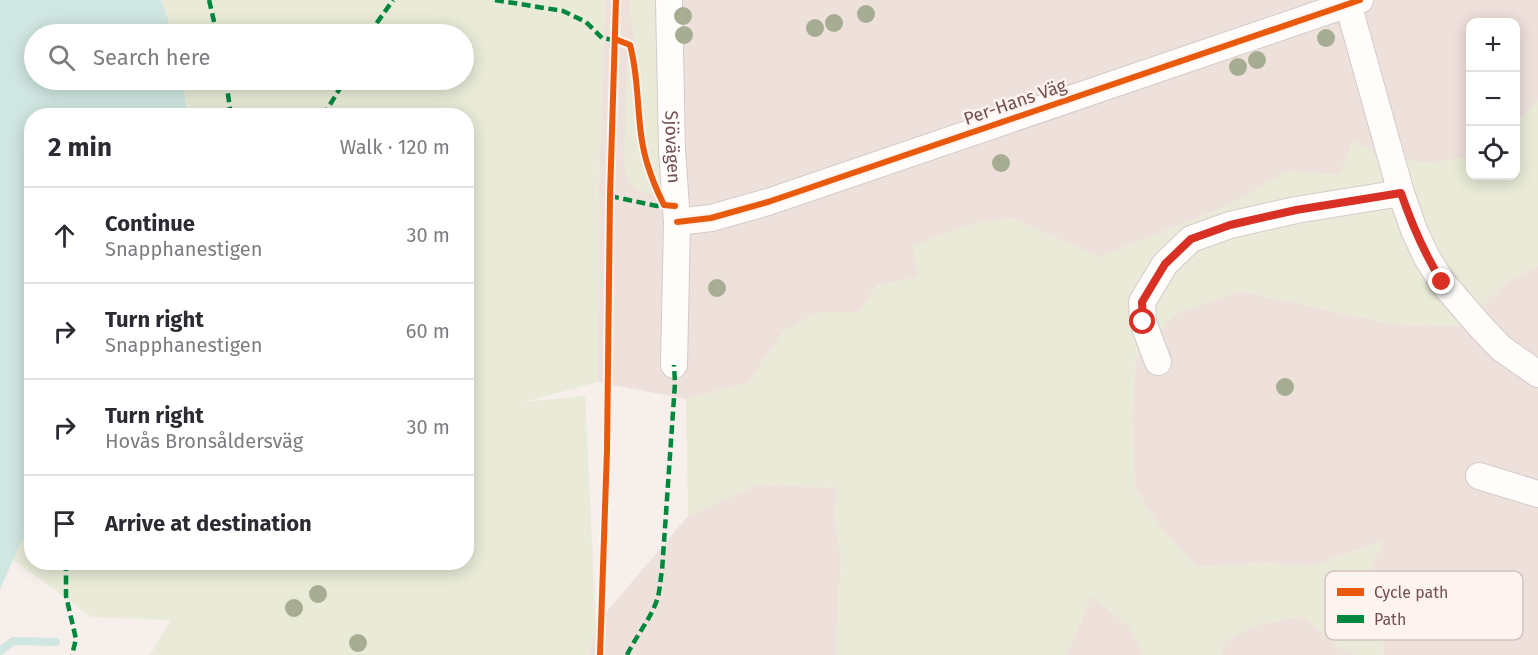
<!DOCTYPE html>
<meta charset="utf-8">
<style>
:root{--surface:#fff;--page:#f2f2f3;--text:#2b2b33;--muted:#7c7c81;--line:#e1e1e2}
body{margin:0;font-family:"Fira Sans",sans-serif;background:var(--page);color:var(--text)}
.controls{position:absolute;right:18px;top:18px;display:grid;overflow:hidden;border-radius:12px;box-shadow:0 3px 15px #0003}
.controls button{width:54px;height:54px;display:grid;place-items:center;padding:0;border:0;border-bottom:2px solid var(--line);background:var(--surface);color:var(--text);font:30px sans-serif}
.stop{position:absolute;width:18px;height:18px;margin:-14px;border:4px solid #d93025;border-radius:50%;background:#fff}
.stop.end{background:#d93025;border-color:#fff;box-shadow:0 2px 6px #0008}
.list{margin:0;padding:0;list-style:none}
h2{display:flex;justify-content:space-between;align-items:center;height:78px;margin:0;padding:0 24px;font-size:26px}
h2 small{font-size:20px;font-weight:400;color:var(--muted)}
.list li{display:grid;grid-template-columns:39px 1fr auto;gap:18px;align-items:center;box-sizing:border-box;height:96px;padding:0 24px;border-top:2px solid var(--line)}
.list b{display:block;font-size:22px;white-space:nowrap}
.list p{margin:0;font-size:20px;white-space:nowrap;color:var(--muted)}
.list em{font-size:20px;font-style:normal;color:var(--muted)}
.icon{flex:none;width:33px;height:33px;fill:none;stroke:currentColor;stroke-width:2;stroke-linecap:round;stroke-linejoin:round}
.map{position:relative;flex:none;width:1538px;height:655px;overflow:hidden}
.search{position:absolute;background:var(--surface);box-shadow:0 3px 15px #0003;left:24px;top:24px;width:450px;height:66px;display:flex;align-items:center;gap:15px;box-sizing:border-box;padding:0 21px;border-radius:33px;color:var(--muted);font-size:22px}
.panel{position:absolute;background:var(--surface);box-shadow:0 3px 15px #0003;left:24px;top:108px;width:450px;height:462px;border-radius:24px}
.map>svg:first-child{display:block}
.residential{fill:#eee0db}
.green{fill:#e9ebd8}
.water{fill:#d0e6e1}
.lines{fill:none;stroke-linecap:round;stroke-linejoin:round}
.stream{stroke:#d0e6e1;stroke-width:8}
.minor-casing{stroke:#d4cbc9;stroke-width:28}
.minor{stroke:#fefdfc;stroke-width:26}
.quiet{stroke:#00873e;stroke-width:4.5;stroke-dasharray:9 4.5;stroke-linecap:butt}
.cycleway-casing{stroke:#fdf3ef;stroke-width:10}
.cycleway{stroke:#e8590c;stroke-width:6}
.tree{fill:#a6ad92}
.route{stroke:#d93025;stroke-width:8}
.labels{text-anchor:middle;stroke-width:5;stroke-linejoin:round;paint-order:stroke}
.street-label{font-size:18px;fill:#72504f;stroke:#fdf3ef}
.key{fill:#fdf3ef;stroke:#d3c2bf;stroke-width:1.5}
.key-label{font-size:16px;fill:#72504f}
</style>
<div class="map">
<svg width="1538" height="655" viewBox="0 0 1538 655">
<rect width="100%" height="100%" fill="#f6efec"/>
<path class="residential" d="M605,0H1538V101L1516,122V22H1470V157L1426,163L1381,155L1339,175L1287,172L1229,205L1100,257L1011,218L919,277L876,286L859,312H817L783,332L748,383L686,399L598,382L599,187Z
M1538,265V655H1384L1380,617L1365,581L1383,541L1312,566L1259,563L1197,567L1160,527L1135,488L1132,417L1136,357L1176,314L1240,291L1392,324L1461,326L1506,282Z
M759,484L837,488L835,516L841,557L836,655H588L596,624L688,516Z
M1092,595L1129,627L1144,655H1066Z
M1302,616L1338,647L1355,655H1223V643L1253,626Z"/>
<path class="green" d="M161,0H605L599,187L598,382L524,402L585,396L596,624L588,655H150L171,620L92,617L12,559L31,520L32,562H466V116L187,115L183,80H464V34H173Z
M630,0H660L664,197C639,192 627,192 624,163L627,61L635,43L630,13Z
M1538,101V265L1506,282L1461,326L1392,324L1240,291L1176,314L1136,358L1132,417L1135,488L1160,527L1197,567L1259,563L1312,566L1384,541L1365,581L1380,617L1384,655H1355L1338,647L1302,616L1253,626L1223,643V655H1144L1129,627L1092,596L1066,655H836L841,557L835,516L837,488L759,484L688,516L686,399L748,383L783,332L817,312H859L876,286L919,277L912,246L971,224L1011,218L1100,257L1229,205L1287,171L1339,175L1353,141L1381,155L1426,163L1470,157V176H1516V122Z"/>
<path class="water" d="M0,0H161L173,34H34V80H183L187,115L32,116L31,520L0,589Z"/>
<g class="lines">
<path class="stream" d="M0,651L13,641L56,642"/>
<defs>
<g id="minor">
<path id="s1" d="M669,0L672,150L677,222L674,365"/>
<path d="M1347,0L1401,193L1414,230L1426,256L1442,282L1480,326L1501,348L1538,374"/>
<path d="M677,222L711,218L768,202L1360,0"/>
<path d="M1158,362L1143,322L1142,302L1165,264L1191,239L1230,225L1296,210L1401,193"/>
<path d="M1479,476L1538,494"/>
</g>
</defs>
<use href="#minor" class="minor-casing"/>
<use href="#minor" class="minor"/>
<path class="quiet" d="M209,0L217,34
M495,0L563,11L586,22L602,38L620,41
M369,34L393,0
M226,80L231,116
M323,116L345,80
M610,196L657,206L664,205
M66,562V596L76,639L72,655
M627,655C636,636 650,620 657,600C660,591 660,581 662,571L675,383L674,365"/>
<defs>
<path id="cycleway" d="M615,39L630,45C641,84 635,127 648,166C652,179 658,193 664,205L675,206
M677,222L711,218L768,202L1360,0
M600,655L607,450L610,196L616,0"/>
</defs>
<use href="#cycleway" class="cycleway-casing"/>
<use href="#cycleway" class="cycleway"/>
</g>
<g class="tree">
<circle cx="866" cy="14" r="9"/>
<circle cx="683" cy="16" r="9"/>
<circle cx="834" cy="23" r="9"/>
<circle cx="815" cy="28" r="9"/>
<circle cx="684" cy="35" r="9"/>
<circle cx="1326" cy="38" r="9"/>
<circle cx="1257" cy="60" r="9"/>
<circle cx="1238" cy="67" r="9"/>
<circle cx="1001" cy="163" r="9"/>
<circle cx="717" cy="288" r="9"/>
<circle cx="1285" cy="387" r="9"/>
<circle cx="318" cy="594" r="9"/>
<circle cx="294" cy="608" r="9"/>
<circle cx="358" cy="643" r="9"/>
</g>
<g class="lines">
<path class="route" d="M1143,322L1142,302L1165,264L1191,239L1230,225L1296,210L1401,193C1412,225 1424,253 1442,282"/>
</g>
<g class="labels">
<g class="street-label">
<text transform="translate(1015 102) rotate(-19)" y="6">Per-Hans Väg</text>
<text dy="6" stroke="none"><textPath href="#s1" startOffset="147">Sjövägen</textPath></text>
</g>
</g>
<rect x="1325" y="571" width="198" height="69" rx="9" class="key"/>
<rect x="1337" y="588" width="27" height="8" fill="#e8590c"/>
<rect x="1337" y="615" width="27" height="8" fill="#00873e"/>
<g class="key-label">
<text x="1374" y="598">Cycle path</text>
<text x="1374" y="625">Path</text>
</g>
</svg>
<div class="controls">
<button>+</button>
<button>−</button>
<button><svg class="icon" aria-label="locate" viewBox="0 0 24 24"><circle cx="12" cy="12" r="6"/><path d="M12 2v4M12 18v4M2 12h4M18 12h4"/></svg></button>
</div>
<div class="stop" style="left:1143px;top:322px"></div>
<div class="stop end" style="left:1442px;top:282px"></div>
<div class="search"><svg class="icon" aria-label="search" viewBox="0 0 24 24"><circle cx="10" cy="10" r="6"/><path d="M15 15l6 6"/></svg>Search here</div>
<section class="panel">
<h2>2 min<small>Walk · 120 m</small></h2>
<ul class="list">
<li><svg class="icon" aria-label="ahead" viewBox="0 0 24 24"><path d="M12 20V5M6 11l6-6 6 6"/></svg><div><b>Continue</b><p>Snapphanestigen</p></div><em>30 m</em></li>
<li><svg class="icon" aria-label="right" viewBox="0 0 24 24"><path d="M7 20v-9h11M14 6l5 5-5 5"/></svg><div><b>Turn right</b><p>Snapphanestigen</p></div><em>60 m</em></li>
<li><svg class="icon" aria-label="right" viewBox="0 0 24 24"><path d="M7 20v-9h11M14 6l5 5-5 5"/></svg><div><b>Turn right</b><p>Hovås Bronsåldersväg</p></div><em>30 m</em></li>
<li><svg class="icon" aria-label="arrive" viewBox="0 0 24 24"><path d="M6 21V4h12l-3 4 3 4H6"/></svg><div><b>Arrive at destination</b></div></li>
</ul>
</section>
</div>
